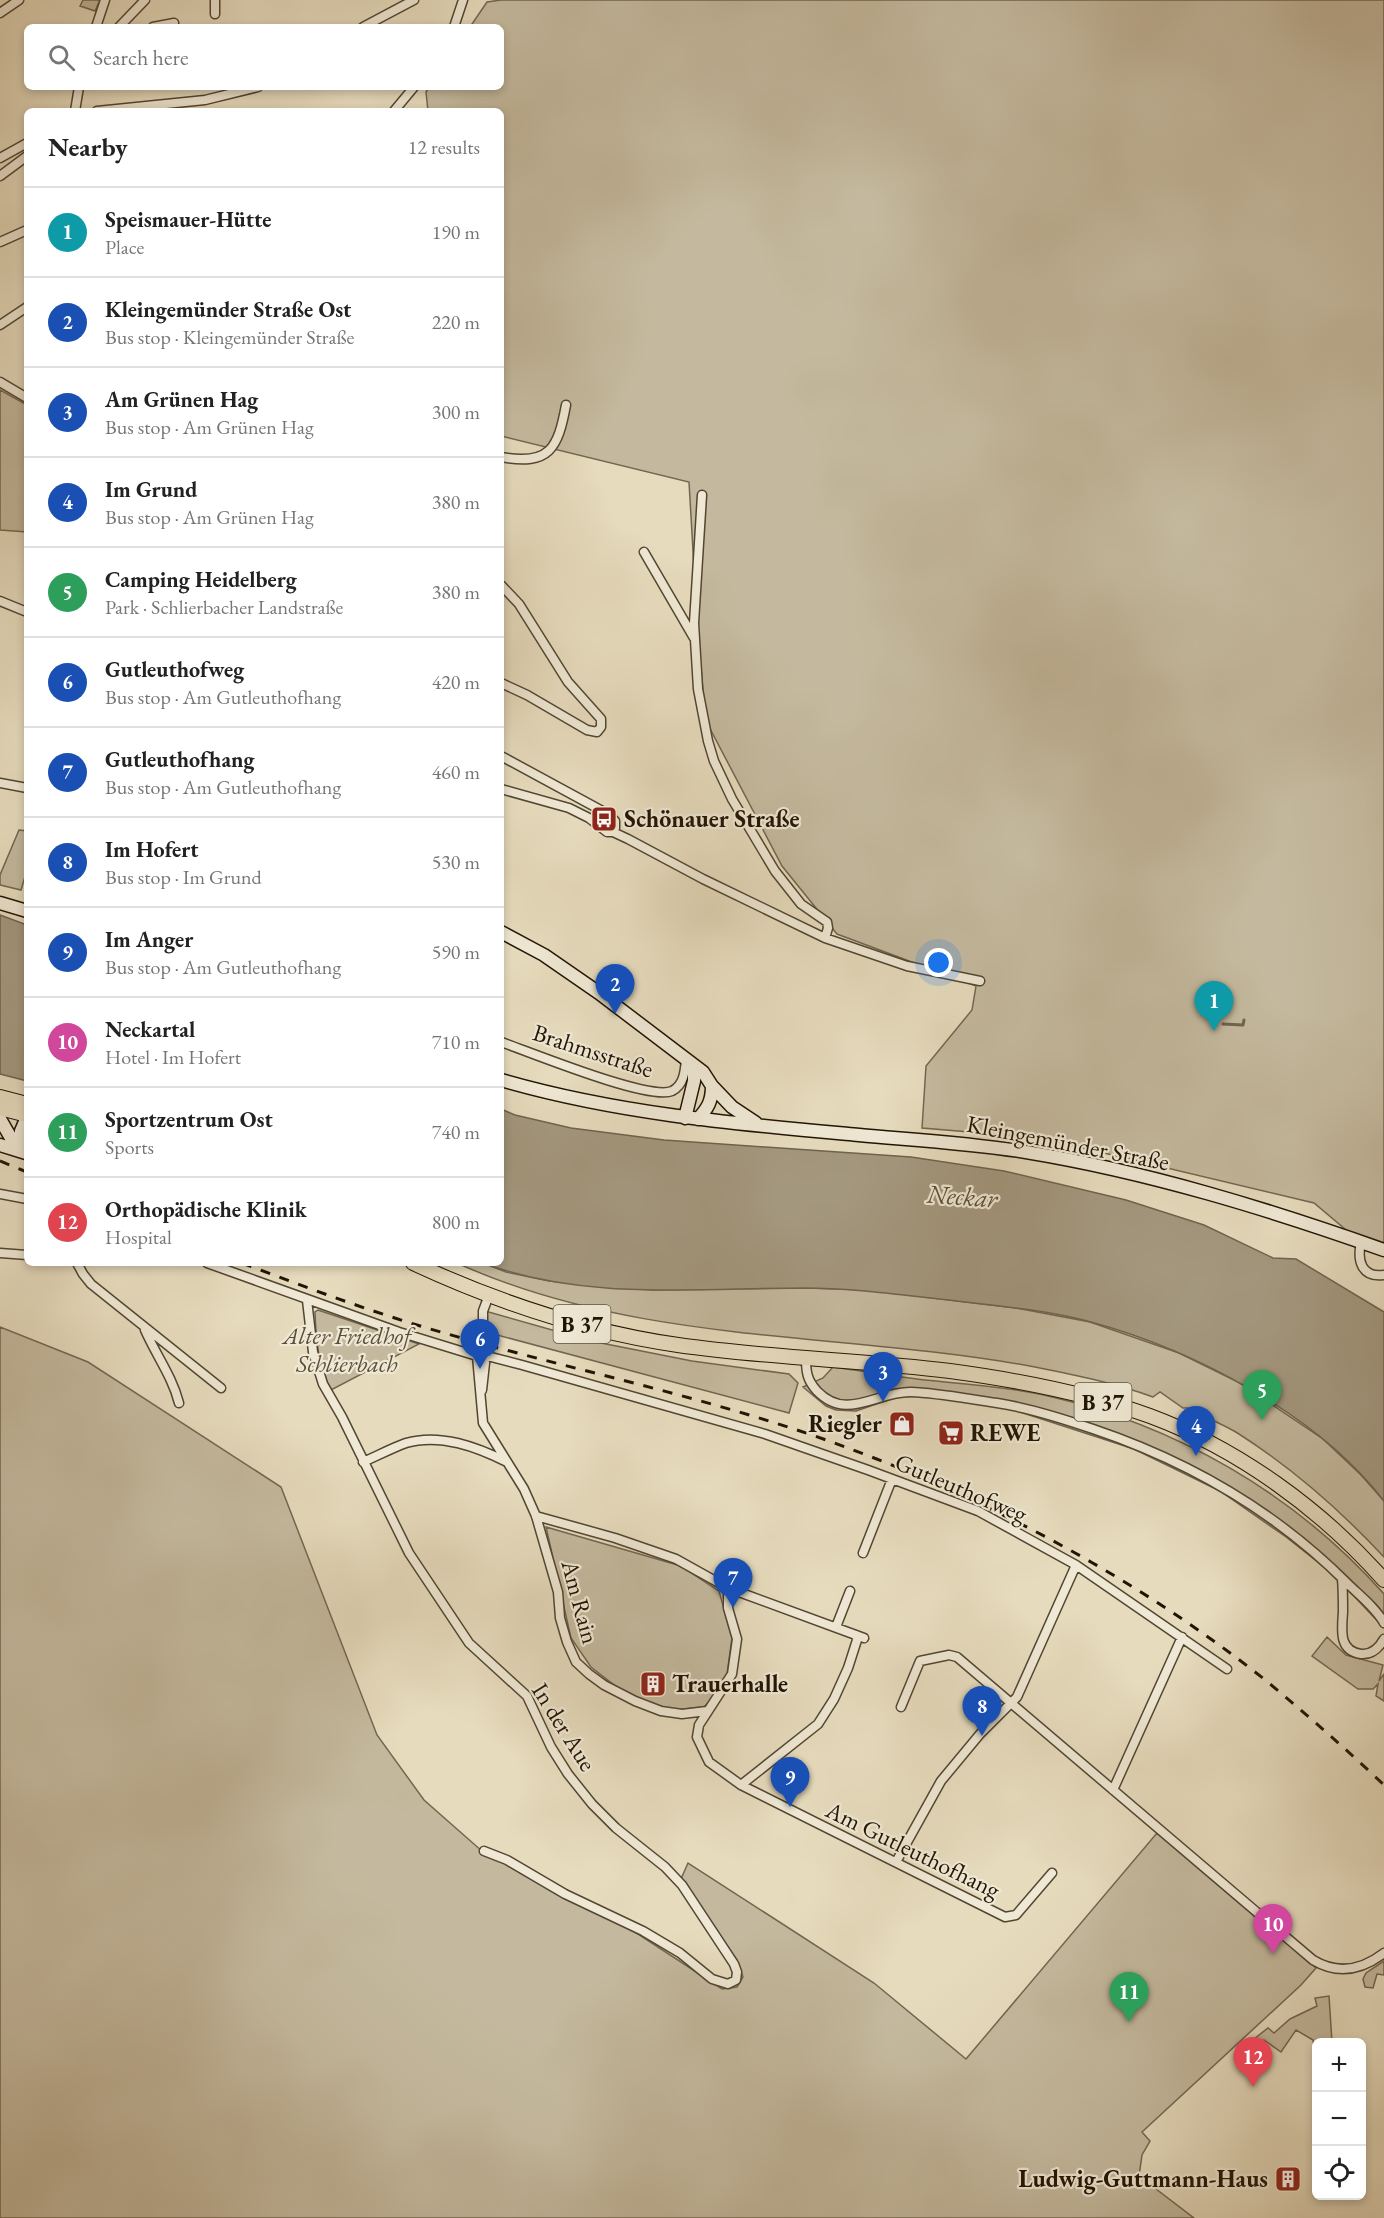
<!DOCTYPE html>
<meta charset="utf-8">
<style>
:root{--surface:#fff;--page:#f2f2f2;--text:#222;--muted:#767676;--line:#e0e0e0;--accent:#8f2418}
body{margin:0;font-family:"EB Garamond",serif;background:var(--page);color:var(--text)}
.controls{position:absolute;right:18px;bottom:18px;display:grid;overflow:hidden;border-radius:9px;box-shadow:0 3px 9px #0003}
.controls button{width:54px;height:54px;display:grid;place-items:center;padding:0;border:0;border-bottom:2px solid var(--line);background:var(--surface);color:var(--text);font:30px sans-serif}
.you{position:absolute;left:939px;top:963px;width:21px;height:21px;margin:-15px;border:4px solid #fff;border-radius:50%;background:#1a73e8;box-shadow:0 0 0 9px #1a73e833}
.badge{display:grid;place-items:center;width:39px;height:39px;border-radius:50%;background:var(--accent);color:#fff;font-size:20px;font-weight:700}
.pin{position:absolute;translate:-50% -50px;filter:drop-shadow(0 2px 3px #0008)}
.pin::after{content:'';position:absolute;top:32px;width:21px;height:18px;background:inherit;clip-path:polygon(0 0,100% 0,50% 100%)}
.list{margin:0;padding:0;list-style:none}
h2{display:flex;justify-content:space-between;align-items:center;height:78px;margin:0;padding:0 24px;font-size:26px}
h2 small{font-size:20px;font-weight:400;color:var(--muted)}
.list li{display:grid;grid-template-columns:39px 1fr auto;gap:18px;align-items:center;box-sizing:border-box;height:90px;padding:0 24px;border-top:2px solid var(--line)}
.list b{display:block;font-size:22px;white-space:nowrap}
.list p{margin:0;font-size:20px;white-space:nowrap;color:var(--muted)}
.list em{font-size:20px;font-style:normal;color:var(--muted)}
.icon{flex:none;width:33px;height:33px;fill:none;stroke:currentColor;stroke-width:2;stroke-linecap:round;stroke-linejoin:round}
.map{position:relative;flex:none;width:1384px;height:2218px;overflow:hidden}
.search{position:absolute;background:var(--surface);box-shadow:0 3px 9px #0003;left:24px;top:24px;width:480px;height:66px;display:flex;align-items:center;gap:15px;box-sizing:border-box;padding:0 21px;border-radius:9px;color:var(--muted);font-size:22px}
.panel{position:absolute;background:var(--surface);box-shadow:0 3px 9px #0003;left:24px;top:108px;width:480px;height:1158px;border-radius:9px}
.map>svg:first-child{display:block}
.green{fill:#c4b99e;stroke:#726651;stroke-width:1.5}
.water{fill:#a3977e;stroke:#6f634d;stroke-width:1.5}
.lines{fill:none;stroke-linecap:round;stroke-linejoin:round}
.stream{stroke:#6f634d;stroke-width:3}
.street-casing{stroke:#524632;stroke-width:11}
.secondary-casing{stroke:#201404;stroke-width:15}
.primary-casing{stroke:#201404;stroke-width:16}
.street{stroke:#efe8d4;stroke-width:8}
.secondary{stroke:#efe8d4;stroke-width:12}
.primary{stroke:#e6dbbd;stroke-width:14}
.rail{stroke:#201404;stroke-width:3;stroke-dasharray:10 10;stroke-linecap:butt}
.labels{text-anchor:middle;stroke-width:4.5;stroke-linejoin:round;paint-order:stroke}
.shield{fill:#efe8d4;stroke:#5e5442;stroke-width:1.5}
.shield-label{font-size:22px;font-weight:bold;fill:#201404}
.poi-label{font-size:24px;font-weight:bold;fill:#201404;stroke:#efe8d4;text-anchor:start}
.street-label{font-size:24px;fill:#201404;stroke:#efe8d4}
.park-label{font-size:24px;font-style:italic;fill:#594e3a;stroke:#efe8d4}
.water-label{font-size:26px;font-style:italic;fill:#5b4f3b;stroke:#efe8d4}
</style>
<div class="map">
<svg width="1384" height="2218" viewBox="0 0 1384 2218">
<rect width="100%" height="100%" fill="#e6dbbd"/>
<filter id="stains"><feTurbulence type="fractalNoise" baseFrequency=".00333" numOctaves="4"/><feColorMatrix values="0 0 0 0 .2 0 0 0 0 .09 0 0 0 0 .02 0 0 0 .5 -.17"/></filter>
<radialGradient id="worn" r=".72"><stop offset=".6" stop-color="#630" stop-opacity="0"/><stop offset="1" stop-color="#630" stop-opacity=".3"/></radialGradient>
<path class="green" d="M83,0H100L95,11L80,6Z
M501,0H1384V1255L1370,1250L1314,1203L1041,1138L922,1128L926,1066L972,1010L976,986L837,934L782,866L706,721L698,637L689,482L501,436V111H428L426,92L429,87H501V27H470L487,2Z
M0,390L27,405V532L0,530Z
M19,830L27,831V870L21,890L0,885V875Z
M457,1263H483L506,1272L549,1281L611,1287L653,1290L807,1288L867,1290L1016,1308L1090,1322L1179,1353L1240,1383L1323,1439L1361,1475L1384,1501V1557C1341,1511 1292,1468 1239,1434C1223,1424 1205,1418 1190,1408H1183L1160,1392L1153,1397C1115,1383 1075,1375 1035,1367C843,1331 639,1346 457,1263Z
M318,1310L419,1344L331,1390C318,1367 316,1339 315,1312Z
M485,1311L591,1341L692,1361L789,1374L798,1383L789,1413L486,1332Z
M0,1327L88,1362L281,1487L377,1735L424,1800L483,1852L635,1932L722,1989L737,1987L743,1977L737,1960L681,1879L688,1863L874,1983L966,2059L1157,1833L1316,1968L1301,1985L1142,2132L1150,2141L1142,2155L1139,2176L1194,2218H0Z
M833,1367C870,1372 908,1379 945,1382C979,1385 1011,1388 1044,1395C1176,1425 1294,1493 1384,1594V1628L1333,1574L1286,1537L1220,1491L1134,1449L1011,1409L925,1396L897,1397L856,1411L836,1410L826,1406L803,1387L823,1378Z
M546,1527L681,1566L719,1591L732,1638L727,1674L719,1691L704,1707L672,1710L649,1703L618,1688L591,1667L571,1638Z
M1327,1637L1346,1655L1383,1665L1379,1681L1384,1674V1701L1376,1696L1378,1684L1373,1689H1358L1312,1656Z
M1384,1961V1975L1377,1974L1373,1988L1365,1987L1363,1979L1366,1973Z
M1329,1996L1332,2042H1316V2062L1313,2040L1296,2030L1281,2052L1264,2040L1260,2046L1254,2039L1268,2028L1274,2033L1290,2019L1317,2006L1315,1998Z"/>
<path class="water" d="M0,915L27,925V1081L0,1074Z
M501,1109L515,1115L571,1128L664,1140L911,1157L1004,1171L1126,1200L1204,1225L1273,1258L1296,1259L1384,1312V1501C1318,1415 1194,1350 1091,1322C1042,1309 990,1305 939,1299C894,1294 849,1288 804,1288C697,1288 585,1301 483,1263H501Z"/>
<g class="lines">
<path class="stream" d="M1223,1024L1243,1025L1244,1020"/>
<defs>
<path id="street" d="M215,0V14
M0,13L19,0
M96,27L105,0
M119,27L145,0
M153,27L174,23
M363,27L414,0
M454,27L463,0
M75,111L79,87
M97,111L205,100L258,87
M394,111L414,87
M0,158L27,143
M0,176L27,156
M0,242L27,230
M0,325L27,307
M0,382L27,398
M501,457C550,466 558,448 566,405
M702,495L694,623L698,689L708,741L714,761L732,799L775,871L801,904L827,922L828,928L825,938
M644,552L694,638
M501,585L519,604L568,682L601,719V727L597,732L587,730L527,695L501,683
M0,601L27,612
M501,756L608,814L615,821V828L613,832
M0,783L27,788
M501,789L569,808L589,818L607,832H613L628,839L703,879L825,938L907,966L980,981
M501,1042C530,1052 649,1101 672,1091C684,1085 685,1071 686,1059
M0,1194L27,1199
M1361,1242C1357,1260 1361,1278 1384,1275
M0,1253L27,1255
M77,1263L83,1274L91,1284L221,1388
M207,1263L399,1332L477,1356L491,1357L522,1365L765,1434L868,1470L978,1511L1076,1565L1227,1669
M307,1300L313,1352L323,1384L342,1417L409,1553L469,1643L527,1696L551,1747L568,1774L592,1804L616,1828L665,1867L682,1885L734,1964L737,1972L736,1980L728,1984L712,1979L680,1953L643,1931L565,1894L507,1860L484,1851
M145,1330C156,1355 172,1376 179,1403
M483,1333V1311L489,1295
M484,1347L485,1350
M477,1356L483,1423L524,1489L536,1516L558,1592L560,1618L567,1642L576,1662L589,1674L604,1685L635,1701L661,1711L682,1714L707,1711
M806,1358C806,1372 807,1380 817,1391C847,1422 877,1391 911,1392C939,1393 968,1399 997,1403C1030,1408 1061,1418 1093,1429C1188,1461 1275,1511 1347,1583C1359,1595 1376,1608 1384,1623
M482,1390L485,1363
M363,1462C377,1456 392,1448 406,1443C440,1433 477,1447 507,1462
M536,1516L615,1538L676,1559L728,1588V1608L737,1639L732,1674L699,1725L697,1737L709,1762L741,1785L1005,1917L1016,1915L1052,1873
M863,1553L892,1479
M1342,1579C1343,1590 1343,1601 1343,1612C1342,1629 1338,1651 1361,1654C1372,1655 1379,1648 1384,1639
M728,1588L864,1638
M836,1627L850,1591
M901,1707L920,1661L949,1655L957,1657L1313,1960C1338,1975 1362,1970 1384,1953
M741,1785L818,1724L834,1699L848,1668L857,1640L856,1635
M1113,1790L1182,1637
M896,1862L941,1781L980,1734L1017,1697L1076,1565"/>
<path id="secondary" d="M0,903L27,911
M501,932L544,955L599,993L703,1072L712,1086L732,1107L756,1123
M501,1080C618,1114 738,1124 859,1135C915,1140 970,1143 1026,1152C1148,1172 1268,1209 1384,1250
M685,1118L694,1081V1066
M0,1119L11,1138L27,1152
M698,1119C708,1108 712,1101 712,1086
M0,1145L26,1153
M20,1147L21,1131L27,1117"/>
<path id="primary" d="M0,1097L27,1104
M0,1108L27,1115
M413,1263C497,1302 587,1332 678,1345C769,1358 860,1360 950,1371C1017,1380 1086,1393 1150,1416C1239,1449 1322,1510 1384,1580"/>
</defs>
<use href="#street" class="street-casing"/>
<use href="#secondary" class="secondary-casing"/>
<use href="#primary" class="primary-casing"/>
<use href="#street" class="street"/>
<use href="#secondary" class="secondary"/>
<use href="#primary" class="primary"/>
<path class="rail" d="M0,1161L27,1172
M242,1263C300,1285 358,1307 417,1325C553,1366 694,1393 829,1441C984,1497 1134,1576 1264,1679C1305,1713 1345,1748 1384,1785"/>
</g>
<defs>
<symbol id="bus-square" viewBox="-11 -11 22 22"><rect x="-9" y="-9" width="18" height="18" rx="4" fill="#8f2418" stroke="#efe8d4"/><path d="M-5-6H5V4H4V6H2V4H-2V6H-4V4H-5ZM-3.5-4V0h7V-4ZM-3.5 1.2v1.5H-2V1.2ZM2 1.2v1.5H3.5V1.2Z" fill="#fff"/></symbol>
<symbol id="shop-square" viewBox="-11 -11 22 22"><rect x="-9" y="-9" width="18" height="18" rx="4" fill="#8f2418" stroke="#efe8d4"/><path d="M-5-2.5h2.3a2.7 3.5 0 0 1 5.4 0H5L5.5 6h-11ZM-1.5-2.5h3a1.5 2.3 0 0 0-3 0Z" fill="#fff"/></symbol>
<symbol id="supermarket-square" viewBox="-11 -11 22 22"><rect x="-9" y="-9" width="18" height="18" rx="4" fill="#8f2418" stroke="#efe8d4"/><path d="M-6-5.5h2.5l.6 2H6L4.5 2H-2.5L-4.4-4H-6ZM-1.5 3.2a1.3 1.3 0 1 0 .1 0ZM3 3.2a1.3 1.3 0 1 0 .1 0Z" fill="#fff"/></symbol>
<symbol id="building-square" viewBox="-11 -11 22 22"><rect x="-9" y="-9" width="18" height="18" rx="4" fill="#8f2418" stroke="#efe8d4"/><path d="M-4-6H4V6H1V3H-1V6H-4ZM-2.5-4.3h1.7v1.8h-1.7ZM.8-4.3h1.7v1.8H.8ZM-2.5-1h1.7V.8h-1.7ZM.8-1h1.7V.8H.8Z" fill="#fff"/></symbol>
</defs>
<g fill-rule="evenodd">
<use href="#bus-square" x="589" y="804" width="30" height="30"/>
<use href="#shop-square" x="887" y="1409" width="30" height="30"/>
<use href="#supermarket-square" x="936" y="1418" width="30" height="30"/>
<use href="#building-square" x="638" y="1669" width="30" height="30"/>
<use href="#building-square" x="1273" y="2164" width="30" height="30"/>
</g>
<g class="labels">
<g class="shield">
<rect x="553.5" y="1305" width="57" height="38" rx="4.5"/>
<rect x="1074.5" y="1383" width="57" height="38" rx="4.5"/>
</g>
<g class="shield-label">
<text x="582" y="1332">B 37</text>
<text x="1103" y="1410">B 37</text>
</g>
<g class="poi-label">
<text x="624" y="827">Schönauer Straße</text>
<text x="882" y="1432" text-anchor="end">Riegler</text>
<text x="970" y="1441">REWE</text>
<text x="672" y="1692">Trauerhalle</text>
<text x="1268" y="2187" text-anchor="end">Ludwig-Guttmann-Haus</text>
</g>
<g class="street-label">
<text transform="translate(593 1051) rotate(18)" y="8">Brahmsstraße</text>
<text transform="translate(1068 1143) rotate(11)" y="8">Kleingemünder Straße</text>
<text transform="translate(961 1488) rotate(23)" y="8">Gutleuthofweg</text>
<text transform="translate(580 1602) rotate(75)" y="8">Am Rain</text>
<text transform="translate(564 1727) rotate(58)" y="8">In der Aue</text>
<text transform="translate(913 1850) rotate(26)" y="8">Am Gutleuthofhang</text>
</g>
<g class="park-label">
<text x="347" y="1344">Alter Friedhof<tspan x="347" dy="28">Schlierbach</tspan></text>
</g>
<g class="water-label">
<text transform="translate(962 1196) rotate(4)" y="9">Neckar</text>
</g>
</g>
<rect width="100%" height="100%" filter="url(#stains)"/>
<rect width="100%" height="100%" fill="url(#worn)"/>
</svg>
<div class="controls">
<button>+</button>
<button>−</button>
<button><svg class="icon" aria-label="locate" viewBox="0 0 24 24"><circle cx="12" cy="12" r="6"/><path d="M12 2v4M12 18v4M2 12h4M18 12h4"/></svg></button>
</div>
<div class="you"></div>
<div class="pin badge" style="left:1214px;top:1031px;background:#0f9aa8">1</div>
<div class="pin badge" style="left:615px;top:1014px;background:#1a4fb4">2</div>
<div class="pin badge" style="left:883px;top:1402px;background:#1a4fb4">3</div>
<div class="pin badge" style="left:1196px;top:1456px;background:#1a4fb4">4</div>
<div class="pin badge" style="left:1262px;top:1420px;background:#2e9e5b">5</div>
<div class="pin badge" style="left:480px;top:1369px;background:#1a4fb4">6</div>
<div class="pin badge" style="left:733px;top:1608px;background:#1a4fb4">7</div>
<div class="pin badge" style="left:982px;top:1736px;background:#1a4fb4">8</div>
<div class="pin badge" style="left:790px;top:1807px;background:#1a4fb4">9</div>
<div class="pin badge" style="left:1273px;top:1954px;background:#d1479c">10</div>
<div class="pin badge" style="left:1129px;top:2022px;background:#2e9e5b">11</div>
<div class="pin badge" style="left:1253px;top:2087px;background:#e0444e">12</div>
<div class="search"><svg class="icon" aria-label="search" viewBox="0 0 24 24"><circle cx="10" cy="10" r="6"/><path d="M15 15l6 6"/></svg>Search here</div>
<section class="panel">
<h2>Nearby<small>12 results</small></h2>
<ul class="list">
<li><span class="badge" style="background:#0f9aa8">1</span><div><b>Speismauer-Hütte</b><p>Place</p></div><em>190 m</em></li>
<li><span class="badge" style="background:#1a4fb4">2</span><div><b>Kleingemünder Straße Ost</b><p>Bus stop · Kleingemünder Straße</p></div><em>220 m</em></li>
<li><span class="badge" style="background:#1a4fb4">3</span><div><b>Am Grünen Hag</b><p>Bus stop · Am Grünen Hag</p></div><em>300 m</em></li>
<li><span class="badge" style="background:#1a4fb4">4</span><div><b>Im Grund</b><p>Bus stop · Am Grünen Hag</p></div><em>380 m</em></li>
<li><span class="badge" style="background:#2e9e5b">5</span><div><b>Camping Heidelberg</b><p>Park · Schlierbacher Landstraße</p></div><em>380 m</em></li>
<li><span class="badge" style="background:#1a4fb4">6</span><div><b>Gutleuthofweg</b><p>Bus stop · Am Gutleuthofhang</p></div><em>420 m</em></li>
<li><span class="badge" style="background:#1a4fb4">7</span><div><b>Gutleuthofhang</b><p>Bus stop · Am Gutleuthofhang</p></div><em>460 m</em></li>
<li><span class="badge" style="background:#1a4fb4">8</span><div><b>Im Hofert</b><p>Bus stop · Im Grund</p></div><em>530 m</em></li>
<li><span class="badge" style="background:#1a4fb4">9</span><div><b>Im Anger</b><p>Bus stop · Am Gutleuthofhang</p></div><em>590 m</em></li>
<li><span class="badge" style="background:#d1479c">10</span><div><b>Neckartal</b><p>Hotel · Im Hofert</p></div><em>710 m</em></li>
<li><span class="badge" style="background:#2e9e5b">11</span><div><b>Sportzentrum Ost</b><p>Sports</p></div><em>740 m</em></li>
<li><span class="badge" style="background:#e0444e">12</span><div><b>Orthopädische Klinik</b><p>Hospital</p></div><em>800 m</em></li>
</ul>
</section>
</div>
